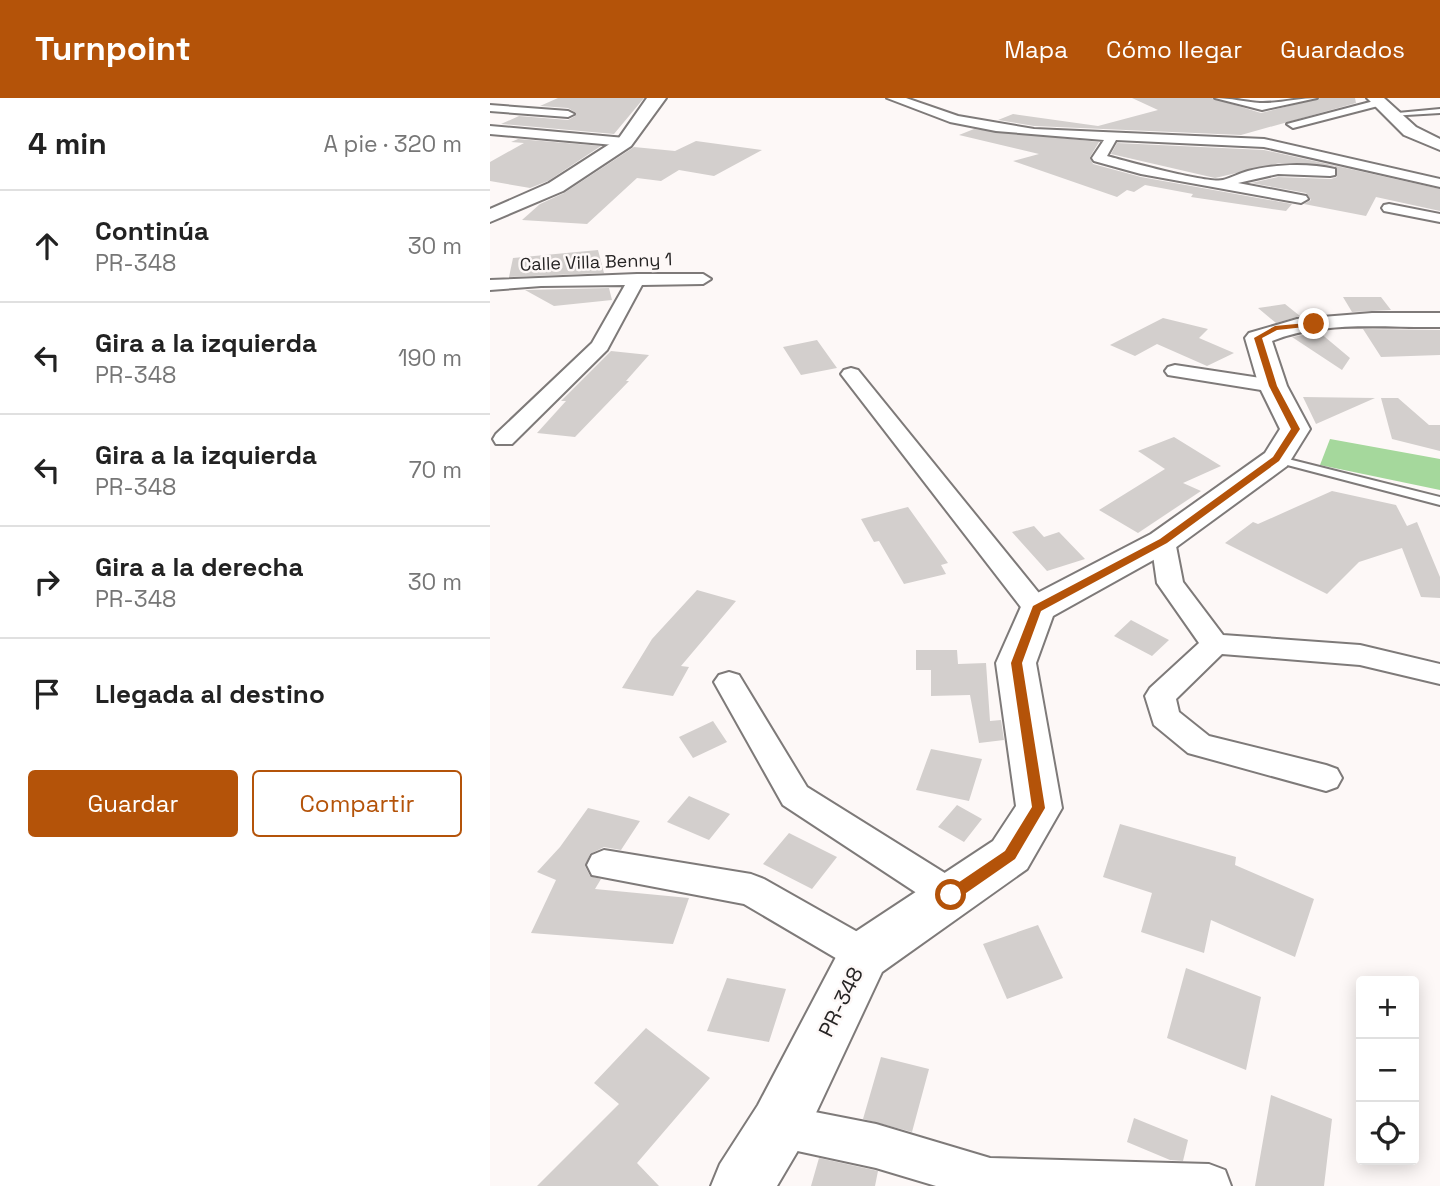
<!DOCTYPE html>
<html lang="es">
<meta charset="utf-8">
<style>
:root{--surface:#fff;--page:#f2f2f2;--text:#222;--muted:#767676;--line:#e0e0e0;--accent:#b45309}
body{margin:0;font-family:"Space Grotesk",sans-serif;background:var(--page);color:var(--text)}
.controls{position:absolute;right:21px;bottom:21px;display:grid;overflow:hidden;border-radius:7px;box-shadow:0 4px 18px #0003}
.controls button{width:63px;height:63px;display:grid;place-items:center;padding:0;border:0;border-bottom:2px solid var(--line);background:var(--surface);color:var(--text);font:35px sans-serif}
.stop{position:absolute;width:21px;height:21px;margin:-16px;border:5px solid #b45309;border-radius:50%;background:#fff}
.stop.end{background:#b45309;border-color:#fff;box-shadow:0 2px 7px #0008}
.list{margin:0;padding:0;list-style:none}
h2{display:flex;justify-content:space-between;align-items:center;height:91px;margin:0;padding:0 28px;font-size:30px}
h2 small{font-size:23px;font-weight:400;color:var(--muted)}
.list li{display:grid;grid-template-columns:46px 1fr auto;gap:21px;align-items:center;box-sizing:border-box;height:112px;padding:0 28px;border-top:2px solid var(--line)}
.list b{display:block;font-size:26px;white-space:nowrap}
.list p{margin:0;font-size:23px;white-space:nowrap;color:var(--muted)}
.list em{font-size:23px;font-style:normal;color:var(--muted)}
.actions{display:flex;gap:14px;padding:21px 28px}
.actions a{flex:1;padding:16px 0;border:2px solid var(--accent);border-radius:7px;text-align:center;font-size:24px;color:var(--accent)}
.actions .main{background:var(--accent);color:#fff}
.icon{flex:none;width:38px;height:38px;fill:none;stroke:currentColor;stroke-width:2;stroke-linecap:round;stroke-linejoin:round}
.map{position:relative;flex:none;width:950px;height:1088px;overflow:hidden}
header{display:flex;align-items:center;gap:42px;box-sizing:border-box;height:98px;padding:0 35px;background:var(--accent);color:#fff}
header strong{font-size:33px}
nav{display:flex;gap:38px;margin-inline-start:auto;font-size:24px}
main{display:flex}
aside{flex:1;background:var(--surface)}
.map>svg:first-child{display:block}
.green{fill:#a5d89c}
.building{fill:#d3cfcd}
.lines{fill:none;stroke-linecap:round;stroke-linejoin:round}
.lane-casing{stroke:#7e7a79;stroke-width:4}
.street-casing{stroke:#7e7a79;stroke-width:4}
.secondary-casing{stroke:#7e7a79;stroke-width:4}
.lane{fill:#fff;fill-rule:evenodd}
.street{fill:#fff;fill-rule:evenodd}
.secondary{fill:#fff;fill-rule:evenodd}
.route{fill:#b45309}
.labels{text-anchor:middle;stroke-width:5;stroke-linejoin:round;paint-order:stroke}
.far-street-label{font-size:18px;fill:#262424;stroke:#fdf8f7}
.street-label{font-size:21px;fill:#262424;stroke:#fdf8f7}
</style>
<header>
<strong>Turnpoint</strong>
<nav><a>Mapa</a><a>Cómo llegar</a><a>Guardados</a></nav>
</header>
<main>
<aside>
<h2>4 min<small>A pie · 320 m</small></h2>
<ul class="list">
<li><svg class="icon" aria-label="ahead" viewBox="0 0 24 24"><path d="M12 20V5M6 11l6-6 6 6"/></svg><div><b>Continúa</b><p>PR-348</p></div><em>30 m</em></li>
<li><svg class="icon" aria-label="left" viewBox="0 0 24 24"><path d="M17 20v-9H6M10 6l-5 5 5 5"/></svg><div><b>Gira a la izquierda</b><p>PR-348</p></div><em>190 m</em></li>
<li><svg class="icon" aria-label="left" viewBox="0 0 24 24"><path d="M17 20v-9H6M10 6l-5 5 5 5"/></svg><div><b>Gira a la izquierda</b><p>PR-348</p></div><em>70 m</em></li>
<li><svg class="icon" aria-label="right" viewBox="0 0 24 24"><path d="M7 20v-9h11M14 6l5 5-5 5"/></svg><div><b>Gira a la derecha</b><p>PR-348</p></div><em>30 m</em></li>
<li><svg class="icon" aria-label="arrive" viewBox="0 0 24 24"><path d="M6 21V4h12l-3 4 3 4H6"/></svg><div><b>Llegada al destino</b></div></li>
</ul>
<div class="actions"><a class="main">Guardar</a><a>Compartir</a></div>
</aside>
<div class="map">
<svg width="950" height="1088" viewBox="0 0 950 1088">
<rect width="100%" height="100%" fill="#fdf8f7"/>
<path class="green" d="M840,341L950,361V392L830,367Z"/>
<path class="building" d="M68,0H154L124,36L11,26L29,18L78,22L85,18L86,15L78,10L50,8Z
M642,0H722L771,15L830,0H865L866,5L751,37L544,28L508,22L523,16L608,28L668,12Z
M484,31L609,44L600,59L603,66L651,79L802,106L796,113L701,99L703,96L655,87L644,94L637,92L627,99L523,63L549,56L469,37Z
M28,41L111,48L58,83L40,90L0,83V64L34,45L21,44Z
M206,43L272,52L224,78L189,72L171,83L147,80L97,126L32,122L50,106L74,95L144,49L185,53Z
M627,45L774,52L950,91V113L886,99L876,118L814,106L821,102L816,95L761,85L788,79L841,81L847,79L845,68L790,65L725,80L621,56Z
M108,152L114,175L19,179L23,160Z
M119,190L122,202L64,208L35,192Z
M853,199H891L901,212L862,214Z
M795,206L810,218L786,225L768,210Z
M673,220L718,231L709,240L744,255L717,268L667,246L645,258L620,247Z
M873,231L950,232V257L891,259Z
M829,234L860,260L852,272L802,239Z
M327,242L347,270L311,277L293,249Z
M121,253L159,257L136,283H139L85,339L47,335L76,303H71Z
M813,299L885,300L826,326Z
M891,300H908L939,327H950V353L902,341Z
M684,339L731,368L693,385L711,393L648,435L609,412L675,371L648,353Z
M842,393L906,407L917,428L927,424L950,479V500L931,499L912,450L869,464L837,496L735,445L763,424L768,426Z
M418,409L458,465L451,467L456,476L414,486L389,443L384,444L371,421Z
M544,428L554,439L569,434L595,461L557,473L522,434Z
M207,492L246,503L191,568L199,569L183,598L132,590L162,541Z
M641,522L679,542L662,558L624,538Z
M426,552H467L468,566L496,565L500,623L511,622L514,642L489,645L480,597L441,598V572H426Z
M223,623L237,644L203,660L189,639Z
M441,651L492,661L479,703L426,692Z
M199,698L240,716L219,742L177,724Z
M467,707L492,721L474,744L448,729Z
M98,710L150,723L131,752L114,749L100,756L95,768L100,778L111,781L105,791L199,800L183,846L41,835L66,782L47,774L70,749Z
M630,726L746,759L745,767L824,801L805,859L721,822L714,855L651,834L662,795L613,779Z
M299,735L347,759L322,791L273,766Z
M548,827L573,880L517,901L493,846Z
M696,870L771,899L756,972L677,940Z
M237,880L296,891L279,944L217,933Z
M156,930L220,980L147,1065L169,1088H47L129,1006L104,985Z
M391,959L439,971L422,1034L373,1021Z
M781,997L842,1021L834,1088H765Z
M644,1020L698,1042L693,1063L680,1062L637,1044Z
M329,1060L388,1073L385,1088H321Z"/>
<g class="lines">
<defs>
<path id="lane" d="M950,11V15L900,18L897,16Z
M786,358L950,399V407L782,363L780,361Z"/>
<path id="street" d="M397,0H416L468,18L544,31L774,41L950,81V89L774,49L626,42L617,58C635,63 719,86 733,82C741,80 750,75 758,73C785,66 818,65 845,71V77L840,78L788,76L748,85L816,98L818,101L811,105L651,76L604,63L602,60L614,42L506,33L460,24Z
M725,0C741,0 755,4 770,5C785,6 809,0 827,0L772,12Z
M884,3L888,4V8L803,30L797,26Z
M0,7L78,13L84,16L78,19L0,13Z
M0,28L135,40L141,44L135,48L0,36Z
M899,106L950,116V124L894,113L892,110L894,107Z
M147,176H213L221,181L213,186L152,187L117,252L22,346H6L3,341L6,336L102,245L135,187L51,188L0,192V182Z
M685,267L783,282L790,284L793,288L790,292L783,294L678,277L675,273L678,269Z
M361,270L368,272L557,505L560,511L557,517L547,520L537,517L354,280L351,276L354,272Z
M673,435L682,438L685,443L693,484L733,537L870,547L950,566V586L870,567L732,556L686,601L689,614L719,638L836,667L847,671L852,680L847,689L836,693L698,655L664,627L655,598L660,590L709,545L667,485L661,443L664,438Z
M239,574L249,577L317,689L474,787L479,798L474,809L461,814L448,809L293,707L224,584L229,577Z
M114,752L261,776L274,781L387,845L393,857L387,869L374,874L361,869L254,806L102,777L97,767L102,757Z
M289,1007L386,1026L500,1060L719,1066L735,1072L741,1088H446L386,1070L289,1049L274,1043L268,1028L274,1013Z"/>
<path id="secondary" d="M157,0H176L141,48L73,93L0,124V111L59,85L129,40Z
M877,0H894L926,29L950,41V52L914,37Z
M882,215H950V229C896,230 833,222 782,243L797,288L820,331L797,368L685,450L563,518L546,565L572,710L537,771L392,874L310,1049L287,1088H221L230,1066L268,1007L356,840L503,743L526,708L506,565L534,502L661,436L775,355L790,331L769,288L755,240L759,235L807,221Z"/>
</defs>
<use href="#lane" class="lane-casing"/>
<use href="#street" class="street-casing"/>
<use href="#secondary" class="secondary-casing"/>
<use href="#lane" class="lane"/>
<use href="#street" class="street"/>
<use href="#secondary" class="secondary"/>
</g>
<path class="route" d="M827,224L824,228L787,232L772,240L787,288L810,331L789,363L677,445L551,513L532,565L555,710L525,761L466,802H456L454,797L456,793L515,753L542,709L521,565L543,508L670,441L783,359L801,331L779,288L764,240L785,228Z"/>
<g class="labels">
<g class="far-street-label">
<text transform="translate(106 164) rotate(-2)" y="6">Calle Villa Benny 1</text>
</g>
<g class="street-label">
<text transform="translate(351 904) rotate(-64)" y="7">PR-348</text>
</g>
</g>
</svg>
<div class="controls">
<button>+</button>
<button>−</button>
<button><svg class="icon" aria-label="locate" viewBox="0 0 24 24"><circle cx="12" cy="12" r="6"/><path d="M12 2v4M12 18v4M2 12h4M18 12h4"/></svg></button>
</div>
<div class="stop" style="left:461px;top:797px"></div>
<div class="stop end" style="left:824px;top:226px"></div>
</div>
</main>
